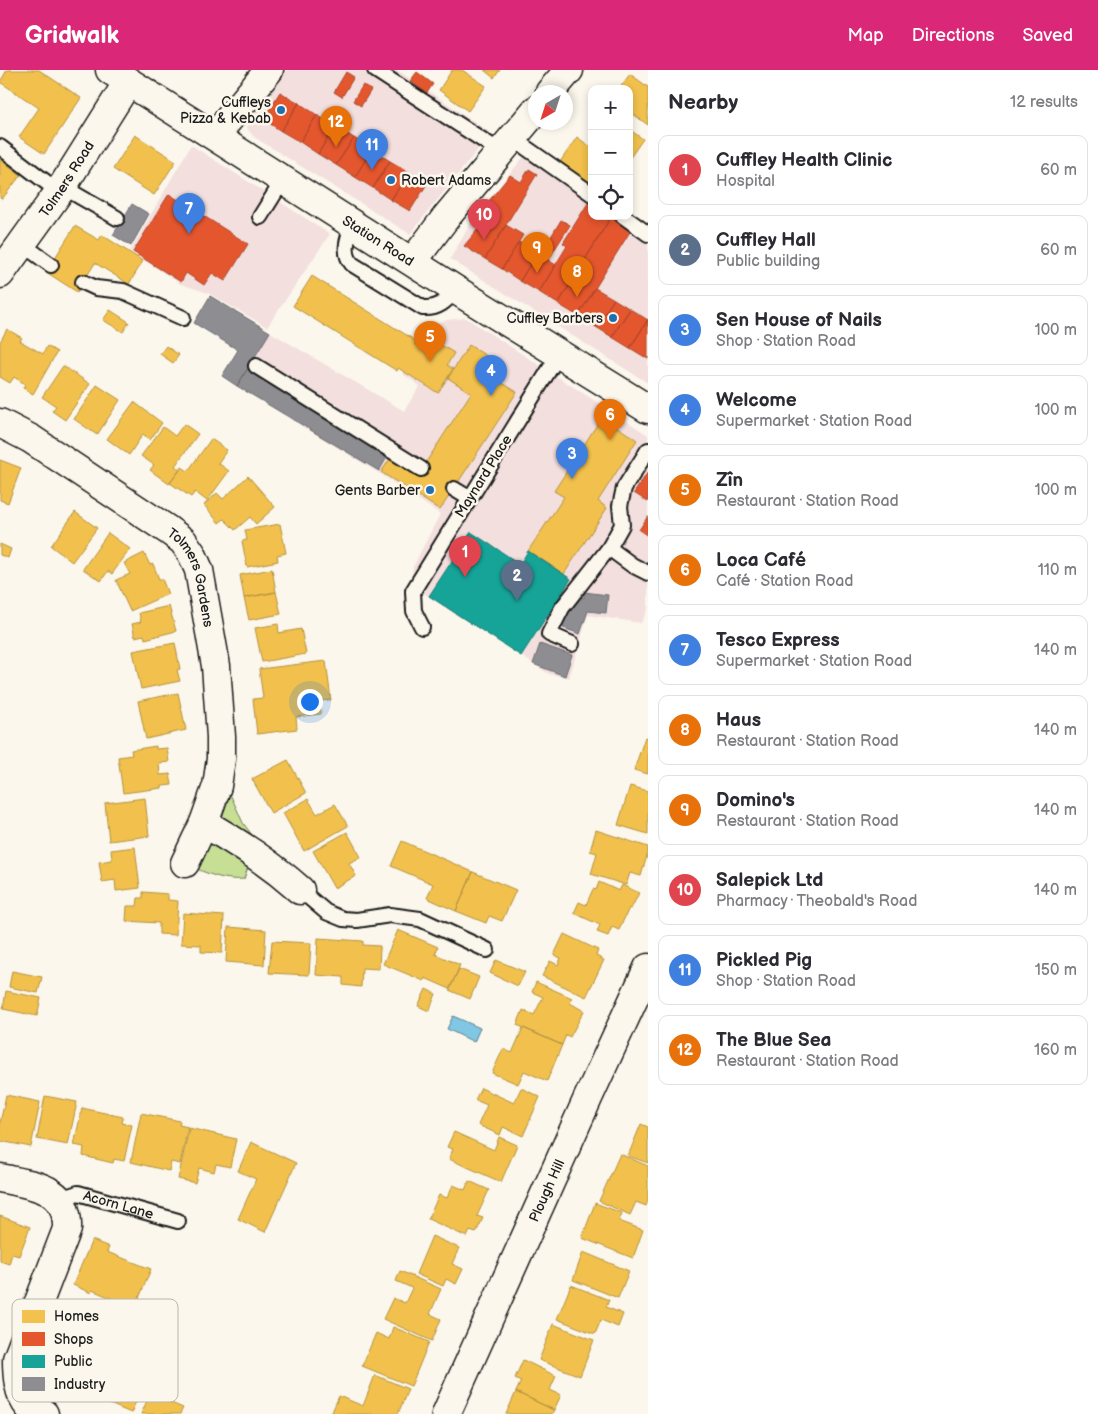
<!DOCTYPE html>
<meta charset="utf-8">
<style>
:root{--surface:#fff;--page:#f2f2f3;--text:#2b2b33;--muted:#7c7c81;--line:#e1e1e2;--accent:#db2777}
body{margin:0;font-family:"Balsamiq Sans",sans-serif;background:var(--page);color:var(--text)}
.controls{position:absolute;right:15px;top:15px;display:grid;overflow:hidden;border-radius:10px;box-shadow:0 2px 8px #0003}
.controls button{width:45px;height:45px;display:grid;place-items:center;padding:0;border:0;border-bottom:1px solid var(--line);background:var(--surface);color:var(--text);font:25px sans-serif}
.compass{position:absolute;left:528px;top:15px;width:45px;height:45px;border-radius:50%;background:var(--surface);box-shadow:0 2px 8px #0003;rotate:219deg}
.you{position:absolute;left:309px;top:631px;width:18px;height:18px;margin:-12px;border:4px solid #fff;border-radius:50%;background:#1a73e8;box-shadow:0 0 0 8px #1a73e833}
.badge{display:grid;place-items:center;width:32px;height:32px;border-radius:50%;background:var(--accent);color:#fff;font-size:16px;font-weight:700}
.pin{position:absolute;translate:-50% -41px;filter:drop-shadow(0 1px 2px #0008)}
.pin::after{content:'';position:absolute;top:26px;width:18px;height:15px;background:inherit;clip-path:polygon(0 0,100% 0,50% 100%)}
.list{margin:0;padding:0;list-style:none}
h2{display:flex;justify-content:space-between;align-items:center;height:65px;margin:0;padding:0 20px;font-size:21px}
h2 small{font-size:16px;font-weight:400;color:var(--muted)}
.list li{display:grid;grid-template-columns:32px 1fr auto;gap:15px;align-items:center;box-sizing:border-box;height:70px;margin:0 10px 10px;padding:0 10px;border:1px solid var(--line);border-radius:10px}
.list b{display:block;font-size:19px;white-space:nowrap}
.list p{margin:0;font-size:16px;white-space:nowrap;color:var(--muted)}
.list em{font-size:16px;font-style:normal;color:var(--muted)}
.icon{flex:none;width:28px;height:28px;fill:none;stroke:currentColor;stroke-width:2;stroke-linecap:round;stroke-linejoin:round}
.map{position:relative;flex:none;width:648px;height:1344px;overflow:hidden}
header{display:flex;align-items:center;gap:30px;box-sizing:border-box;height:70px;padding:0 25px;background:var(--accent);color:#fff}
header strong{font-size:24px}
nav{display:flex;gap:28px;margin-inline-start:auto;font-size:18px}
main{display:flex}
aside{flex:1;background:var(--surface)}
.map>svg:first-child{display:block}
.built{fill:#f2dfde}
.green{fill:#c6df95;stroke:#717e58}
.water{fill:#81c6e2;stroke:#598293}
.homes{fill:#f2c14e;stroke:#b2903f}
.shops{fill:#e4572e;stroke:#a84529}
.public{fill:#17a398;stroke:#187a73}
.industry{fill:#8d8d92;stroke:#6b6b6f}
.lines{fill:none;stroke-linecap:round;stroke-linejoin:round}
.lane-casing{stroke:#1c1c1c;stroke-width:18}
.street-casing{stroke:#1c1c1c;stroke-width:31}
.secondary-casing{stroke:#1c1c1c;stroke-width:31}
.lane{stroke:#fbf7ec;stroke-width:14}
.street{stroke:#fbf7ec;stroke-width:28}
.secondary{stroke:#fbf7ec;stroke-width:28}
.poi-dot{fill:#1f6fb2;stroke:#fbf7ec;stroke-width:2}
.labels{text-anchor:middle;stroke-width:5;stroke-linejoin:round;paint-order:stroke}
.poi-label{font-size:14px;fill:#1c1c1c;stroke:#fbf7ec;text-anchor:end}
.street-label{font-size:14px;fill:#1c1c1c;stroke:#fbf7ec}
.key{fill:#fbf7ec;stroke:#b8b5ae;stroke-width:1}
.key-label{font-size:14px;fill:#1c1c1c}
</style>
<header>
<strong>Gridwalk</strong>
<nav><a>Map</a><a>Directions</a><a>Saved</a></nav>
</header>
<main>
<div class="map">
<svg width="648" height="1344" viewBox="0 0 648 1344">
<rect width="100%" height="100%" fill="#fbf7ec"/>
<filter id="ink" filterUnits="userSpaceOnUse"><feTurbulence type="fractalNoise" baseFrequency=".02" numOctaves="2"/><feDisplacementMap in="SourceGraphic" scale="10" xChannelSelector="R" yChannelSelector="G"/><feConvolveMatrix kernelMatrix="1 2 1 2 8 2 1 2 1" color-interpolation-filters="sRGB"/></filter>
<g filter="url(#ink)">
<path class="built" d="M287,0H397L491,63L410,164L254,67L247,58L252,41Z
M534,74L592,115V146H629V141L648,154V313L450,189L474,148Z
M191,75L330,164L267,257L208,223L181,214L130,181Z
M466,248L648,365V539L641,553L588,545L569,608L549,604L411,515L413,497L440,444L379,403L237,316L270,262L404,341L420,316L403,304L430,255L448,250Z"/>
<path class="green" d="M228,724L231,726L243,753L258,773L225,753L221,744Z
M211,773L249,794L244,809C227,811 210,805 195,798L203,776Z"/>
<path class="water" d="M453,946L480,958L474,972L447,959Z"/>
<path class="homes" d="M7,0H39L81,28L44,84L19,67L39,38L0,12Z
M452,0H462L486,16L468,41L439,20Z
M484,0H500L494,8Z
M630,4L648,17V55L629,41V19H619Z
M629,54L633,56L630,60L643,69L629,89Z
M135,65L176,91L154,125L113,99Z
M577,67L592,78V114L560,92Z
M0,89L21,105L2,129L0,128Z
M75,156L99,170L102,165L143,191L129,214L95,193L77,222L46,202Z
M312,206L416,271L415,275H416L423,264L454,283L447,295L453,299L438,323L398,298L397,301L293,236Z
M110,240L129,252L123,262L103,250Z
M7,259L22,268L20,271L43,284L47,276L57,282L33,324L23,318L25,314L14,307L10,313L0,307V272Z
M469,275L496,292L488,304L517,322L440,440L381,402L392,386L419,403L471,323L448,308Z
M166,276L179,285L173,293L160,284Z
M63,296L90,314L65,350L52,341L56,336L42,327Z
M97,315L120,330L97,365L74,349Z
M134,332L162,353L150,370L143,364L129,385L107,369Z
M602,347L637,370L598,431L607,438L564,504L528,481L564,427L554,421Z
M184,354L198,364L175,396L180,400L169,414L150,400L154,395L141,386L163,357L175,366Z
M211,369L227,380L218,393L229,401L207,431L195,422L191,427L170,413L182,397L188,401Z
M0,390L21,398L8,433L0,430Z
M248,406L275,437L256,454L250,447L235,460L224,449L219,453L204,435L217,423L223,429Z
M75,442L97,458L72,492L51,476Z
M280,454L286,483L277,485L278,491L247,497L242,471L247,470L245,460Z
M108,463L130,479L112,504L108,501L101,511L83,499Z
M0,474L11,479L8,488L0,485Z
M144,483L150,495L153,494L159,509H162L168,524L130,541L116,510L130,504L124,493Z
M272,499L276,522L244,528L240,505Z
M276,522L281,544L249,550L244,528Z
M169,536L176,561L145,569L144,565L135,567L132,554L141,552L139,543Z
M278,554L279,563L301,559L306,584L262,592L255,558Z
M175,573L180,599L177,600L180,611L141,619L133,581Z
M326,591L331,630L320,631L321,644L296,647L297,659L257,664L253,629L263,628L259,599Z
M178,623L186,660L146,669L138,631Z
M645,667L648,668V704L634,700Z
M156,676V679L167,678L169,692L159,693L160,705L170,704L172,715L162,716V718L123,723L118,687L132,685L131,680Z
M288,690L306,723L271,743L252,709Z
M630,716L648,721V764L618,755Z
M145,728L149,766L109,771L105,733Z
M308,729L317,744L335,734L348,756L304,781L283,743Z
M596,760L648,777V782L641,806L630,803L626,815L591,804L597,783L590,781Z
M347,762L361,787L349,793L356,806L334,818L313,781Z
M402,771L473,802L456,841L427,828L433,814L391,796Z
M135,777L140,818L116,821L115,810L102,812L99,792L112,790L111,780Z
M473,802L516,820L502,851L489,846L486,853L456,841Z
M599,812L619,821L622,815L639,823L631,839L629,838L619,860L612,857L608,866L597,862L600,855L574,843L579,832L586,835L593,819L596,820Z
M143,822L168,824V830L178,831L176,865L159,864V853L126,851L127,836H137L138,828H143Z
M183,843L224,846L222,883L201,882V875L181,874Z
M228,857L266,860L264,895L226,892Z
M398,860L438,877L435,884L460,895L450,919L425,908L424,911L383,894Z
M564,864L598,880L596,886L604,890L586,927L542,906L550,891L558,895L561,888L554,885Z
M318,868L363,871V875L380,876L379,899L362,898L361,917L343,915V907L316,905Z
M272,871L311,873L309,905L269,903Z
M496,890L525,902L518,916L490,903Z
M459,899L479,907L470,929L449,920Z
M12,901L42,907L38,923L9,917Z
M536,912L572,928L570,933L584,941L570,967L566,965L562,975L517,955L523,940L534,945L543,927L532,922Z
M426,919L436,924L429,941L418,936Z
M6,921L41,928L37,946L3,939Z
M523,958L562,975L547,1011L524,1001L518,1014L492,1003L503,979L512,983Z
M481,1018L514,1033L521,1018L540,1027L523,1066L503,1057L500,1065L478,1055L487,1035L475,1030Z
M6,1025L40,1032L31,1077L0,1071V1053Z
M45,1026L77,1032L68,1075L37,1069Z
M82,1038L123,1047L122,1053L132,1055L124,1091L114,1089L113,1093L83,1086L84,1077L74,1075Z
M141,1043L180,1051L179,1055L188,1057L180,1094L171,1092L169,1101L131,1092Z
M641,1054L648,1057V1093L628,1086Z
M189,1058L236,1069L230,1097L216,1094L214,1102L199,1098L195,1113L178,1109Z
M454,1062L494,1080L499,1067L517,1075L501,1112L449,1089L453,1079L447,1077Z
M251,1072L296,1093L265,1162L238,1149L256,1109L238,1101Z
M620,1084L648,1096V1130L646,1136L636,1132L630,1145L599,1131Z
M469,1111L489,1120L477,1146L483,1148L476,1163L470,1161L467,1167L428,1149L439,1125L447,1128L453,1115L465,1120Z
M595,1133L622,1143L619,1151L643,1160L633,1188L582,1168Z
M0,1146L30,1157L19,1186L12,1184L9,1194L0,1191Z
M432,1166L459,1178L452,1194L463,1199L456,1214L446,1209L443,1216L416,1204Z
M92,1170L109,1177L107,1182L151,1199L135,1238L92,1220L91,1223L73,1215Z
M583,1182L629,1201L618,1228L573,1210Z
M400,1201L441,1219L430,1244L441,1249L432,1271L383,1249L393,1228L405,1233L412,1218L396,1211Z
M571,1215L609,1230L606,1237L623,1244L618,1257L601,1250L595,1264L557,1249Z
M553,1254L594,1270L580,1306L539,1290Z
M393,1257L429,1272L411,1316L362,1296L376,1263L389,1269Z
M144,1285L154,1289L131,1343L86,1324L99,1294L133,1309Z
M523,1290L556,1306L550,1320L561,1325L554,1340L516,1322L521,1311L515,1308Z
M375,1305L408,1319L398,1344H336L332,1342L339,1326L363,1336Z
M516,1322L554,1340L552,1344H506Z
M150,1324L183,1338L180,1344H141Z"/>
<path class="shops" d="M346,2L354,7L342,27L334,22Z
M417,2L433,14L427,23L410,11Z
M363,15L371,20L361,36L353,31Z
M280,22L299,33L281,61L263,49Z
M299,33L317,45L300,72L281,61Z
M317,45L335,56L318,84L300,72Z
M335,56L354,68L336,95L318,84Z
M354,68L372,79L355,107L336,95Z
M372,79L390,91L373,118L355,107Z
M390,91L409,102L391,130L373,118Z
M529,99L537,104L485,189L464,176L483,153L475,148L510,105L521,112Z
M409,102L427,114L410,141L391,130Z
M169,124L248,174L225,211L212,203L204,215L186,203L181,212L133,182Z
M588,133L592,136V146L611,147L558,234L539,222L567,176L563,173Z
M611,147L631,160L578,246L558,234Z
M561,150L570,155L548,190L556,195L539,222L520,211L537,183L540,185Z
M506,155L523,165L502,199L485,189Z
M519,172L537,183L520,211L502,199Z
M595,218L614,229L596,257L578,246Z
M614,229L630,239L612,267L596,257Z
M630,239L648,250L630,278L612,267Z
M648,249V289L630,278Z
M648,402V432L634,423Z
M648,446V466L639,460Z"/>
<path class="public" d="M471,462L520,494L528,481L571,509L521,586L429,526Z"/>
<path class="industry" d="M132,134L149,144L131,176L113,165Z
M210,226L270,262L237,316L222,306L238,280L194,253Z
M248,298L389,384L379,401L237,316Z
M584,522L608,525L606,543L588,541L580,564L561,557L576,525L584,528Z
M540,574L572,585L565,606L533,594Z"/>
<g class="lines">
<defs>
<g id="lane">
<path d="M375,0L501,82"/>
<path d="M512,68L592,124"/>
<path d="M0,77L59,122"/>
<path d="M63,117L117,148"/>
<path d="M623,146L648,164"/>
<path d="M260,147L283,110"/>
<path d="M353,154C348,167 342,182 352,194L423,238C439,239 446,231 456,220"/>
<path d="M22,174L51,195"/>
<path d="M83,212L96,218L123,221L183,248"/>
<path d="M256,296L421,399"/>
<path d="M454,419L469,428"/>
<path d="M609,478L632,495L648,503"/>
<path d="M422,557L414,541L413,521L559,284"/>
<path d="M572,574L549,564L562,538L609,478L622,455L620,436L624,418L648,380"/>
<path d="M300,820L326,842L343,849L357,850L390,845L420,849L487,880"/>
<path id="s1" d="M59,1129L78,1123L178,1151"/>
</g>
<g id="street">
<path d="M550,22L569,0"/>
<path d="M215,66L269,0"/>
<path d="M413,191L447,146L536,40"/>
<path id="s2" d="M0,204L59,122L128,12"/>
<path id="s3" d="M0,353L31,369L168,460L183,471L192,484L199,500L216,596L221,667V689L217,716L204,753C240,774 268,792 300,820"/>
<path d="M185,793L204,753"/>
<path d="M0,1108C32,1115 69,1116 67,1159L17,1289C17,1305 18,1324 29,1337C32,1340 39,1342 44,1344"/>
</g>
<g id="secondary">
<path id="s4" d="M110,0L456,220L648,339"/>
<path id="s5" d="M446,1344L588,1028L648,898"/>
</g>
</defs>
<use href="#lane" class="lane-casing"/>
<use href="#street" class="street-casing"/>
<use href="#secondary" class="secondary-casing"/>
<use href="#lane" class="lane"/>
<use href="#street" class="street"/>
<use href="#secondary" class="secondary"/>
</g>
</g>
<g class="poi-dot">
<circle cx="281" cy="40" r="5"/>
<circle cx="391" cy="110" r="5"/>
<circle cx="613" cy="248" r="5"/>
<circle cx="430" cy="420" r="5"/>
</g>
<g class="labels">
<g class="poi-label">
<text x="271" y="37">Cuffleys<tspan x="271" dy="16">Pizza &amp; Kebab</tspan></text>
<text x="401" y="115" text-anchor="start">Robert Adams</text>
<text x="603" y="253">Cuffley Barbers</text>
<text x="420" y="425">Gents Barber</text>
</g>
<g class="street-label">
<text dy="5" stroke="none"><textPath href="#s2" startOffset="116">Tolmers Road</textPath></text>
<text dy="5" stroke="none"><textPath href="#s4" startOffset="318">Station Road</textPath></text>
<text transform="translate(483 406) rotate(-58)" y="5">Maynard Place</text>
<text dy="5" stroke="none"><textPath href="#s3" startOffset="255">Tolmers Gardens</textPath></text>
<text dy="5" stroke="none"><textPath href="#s5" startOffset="245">Plough Hill</textPath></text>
<text dy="5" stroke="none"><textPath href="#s1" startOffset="62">Acorn Lane</textPath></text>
</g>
</g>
<rect x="12" y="1229" width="166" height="103" rx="8" class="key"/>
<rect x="22" y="1240" width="23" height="13" fill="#f2c14e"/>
<rect x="22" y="1262" width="23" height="14" fill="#e4572e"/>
<rect x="22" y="1285" width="23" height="13" fill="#17a398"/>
<rect x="22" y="1307" width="23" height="14" fill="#8d8d92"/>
<g class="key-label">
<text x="54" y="1251">Homes</text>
<text x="54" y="1274">Shops</text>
<text x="54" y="1296">Public</text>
<text x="54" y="1319">Industry</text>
</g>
</svg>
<div class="controls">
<button>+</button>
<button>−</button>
<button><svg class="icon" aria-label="locate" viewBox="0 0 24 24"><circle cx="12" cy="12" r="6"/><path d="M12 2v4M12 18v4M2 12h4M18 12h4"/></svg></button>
</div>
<svg class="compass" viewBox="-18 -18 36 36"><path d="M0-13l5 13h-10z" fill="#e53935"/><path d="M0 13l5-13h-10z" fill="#7c7c81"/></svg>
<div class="you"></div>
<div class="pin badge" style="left:465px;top:507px;background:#e0444e">1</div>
<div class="pin badge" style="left:517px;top:531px;background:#5c6f8a">2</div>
<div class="pin badge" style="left:572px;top:409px;background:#3f7fe0">3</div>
<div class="pin badge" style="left:491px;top:326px;background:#3f7fe0">4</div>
<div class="pin badge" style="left:430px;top:292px;background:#e8710a">5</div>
<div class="pin badge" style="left:610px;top:370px;background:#e8710a">6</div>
<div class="pin badge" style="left:189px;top:164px;background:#3f7fe0">7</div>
<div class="pin badge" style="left:577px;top:227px;background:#e8710a">8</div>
<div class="pin badge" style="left:537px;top:203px;background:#e8710a">9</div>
<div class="pin badge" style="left:484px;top:170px;background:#e0444e">10</div>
<div class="pin badge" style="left:372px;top:100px;background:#3f7fe0">11</div>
<div class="pin badge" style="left:336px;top:77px;background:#e8710a">12</div>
</div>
<aside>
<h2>Nearby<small>12 results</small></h2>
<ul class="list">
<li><span class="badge" style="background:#e0444e">1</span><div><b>Cuffley Health Clinic</b><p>Hospital</p></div><em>60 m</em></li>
<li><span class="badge" style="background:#5c6f8a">2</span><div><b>Cuffley Hall</b><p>Public building</p></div><em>60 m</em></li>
<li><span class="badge" style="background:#3f7fe0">3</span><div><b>Sen House of Nails</b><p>Shop · Station Road</p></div><em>100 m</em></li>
<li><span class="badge" style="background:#3f7fe0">4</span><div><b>Welcome</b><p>Supermarket · Station Road</p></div><em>100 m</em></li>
<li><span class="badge" style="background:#e8710a">5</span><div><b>Zîn</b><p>Restaurant · Station Road</p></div><em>100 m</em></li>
<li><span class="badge" style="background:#e8710a">6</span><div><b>Loca Café</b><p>Café · Station Road</p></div><em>110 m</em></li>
<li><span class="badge" style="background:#3f7fe0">7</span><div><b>Tesco Express</b><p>Supermarket · Station Road</p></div><em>140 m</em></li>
<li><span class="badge" style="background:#e8710a">8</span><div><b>Haus</b><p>Restaurant · Station Road</p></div><em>140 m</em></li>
<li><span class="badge" style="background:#e8710a">9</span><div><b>Domino's</b><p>Restaurant · Station Road</p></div><em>140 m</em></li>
<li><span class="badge" style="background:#e0444e">10</span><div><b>Salepick Ltd</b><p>Pharmacy · Theobald's Road</p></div><em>140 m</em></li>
<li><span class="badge" style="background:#3f7fe0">11</span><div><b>Pickled Pig</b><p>Shop · Station Road</p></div><em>150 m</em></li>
<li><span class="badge" style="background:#e8710a">12</span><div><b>The Blue Sea</b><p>Restaurant · Station Road</p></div><em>160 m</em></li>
</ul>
</aside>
</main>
